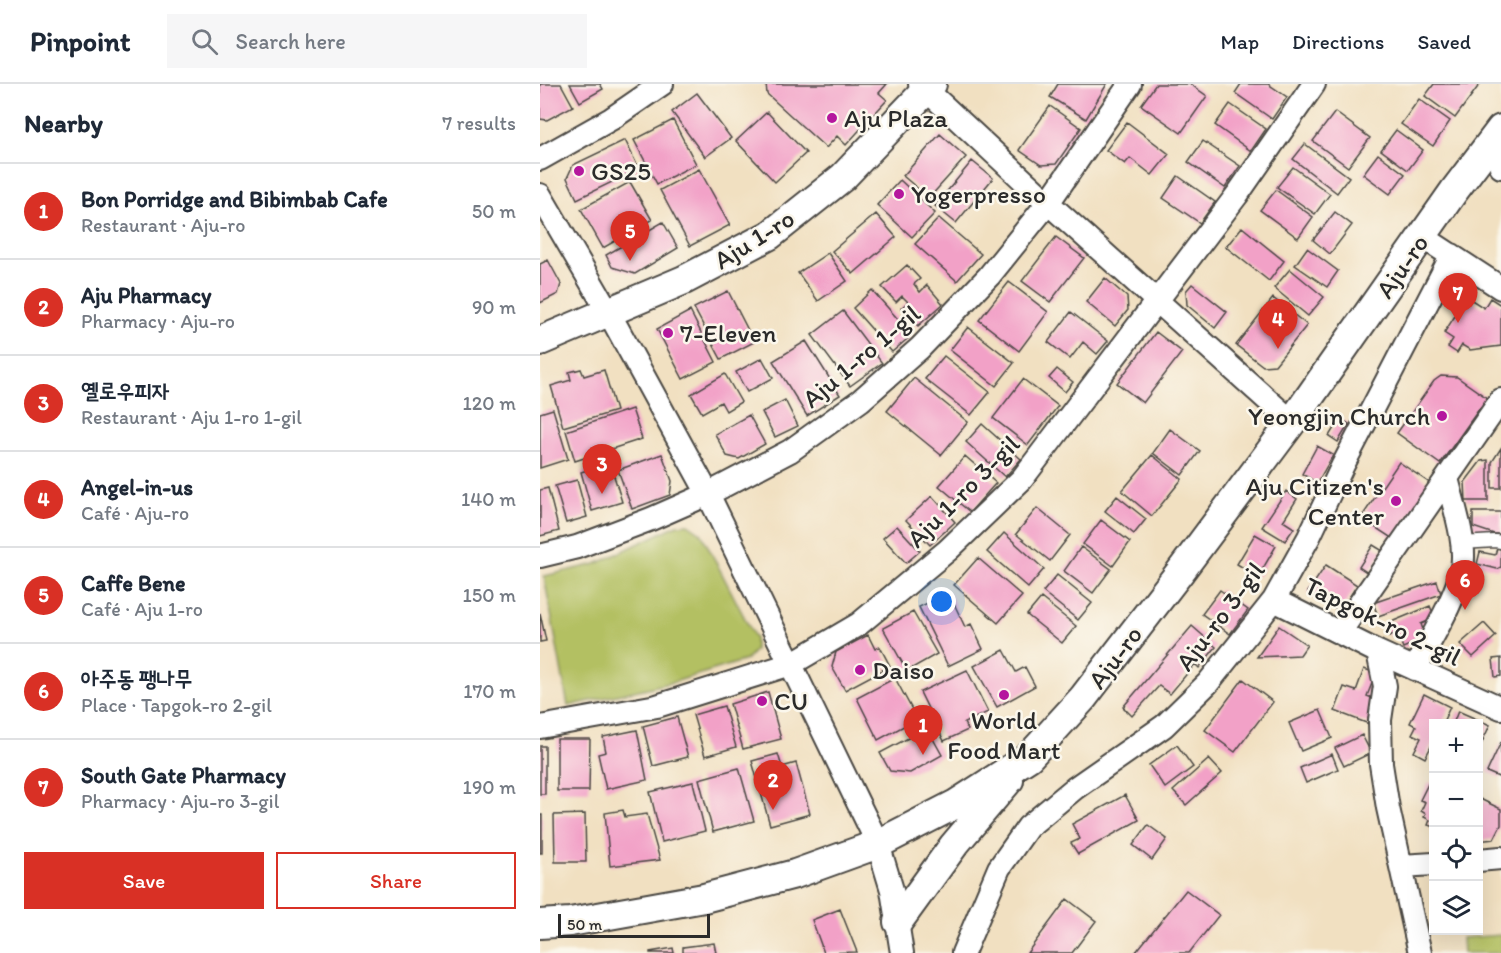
<!DOCTYPE html>
<meta charset="utf-8">
<style>
:root{--surface:#fff;--page:#f6f6f7;--text:#1f2937;--muted:#747a83;--line:#e0e1e3;--accent:#d93025}
body{margin:0;font-family:Itim,"Poor Story",sans-serif;background:var(--page);color:var(--text)}
.controls{position:absolute;right:18px;bottom:18px;display:grid;overflow:hidden;border-radius:0px;box-shadow:0 6px 24px #0002}
.controls button{width:54px;height:54px;display:grid;place-items:center;padding:0;border:0;border-bottom:2px solid var(--line);background:var(--surface);color:var(--text);font:30px sans-serif}
.scale{position:absolute;left:18px;bottom:15px;width:152px;box-sizing:border-box;padding-left:6px;border:3px solid #2b2b2b;border-top:0;font-size:16px;line-height:21px;white-space:nowrap;color:#2b2b2b;-webkit-text-stroke:4px #fbf7ec;paint-order:stroke}
.you{position:absolute;left:402px;top:518px;width:21px;height:21px;margin:-15px;border:4px solid #fff;border-radius:50%;background:#1a73e8;box-shadow:0 0 0 9px #1a73e833}
.badge{display:grid;place-items:center;width:39px;height:39px;border-radius:50%;background:var(--accent);color:#fff;font-size:20px;font-weight:700}
.pin{position:absolute;translate:-50% -50px;filter:drop-shadow(0 2px 3px #0008)}
.pin::after{content:'';position:absolute;top:32px;width:21px;height:18px;background:inherit;clip-path:polygon(0 0,100% 0,50% 100%)}
.list{margin:0;padding:0;list-style:none}
h2{display:flex;justify-content:space-between;align-items:center;height:78px;margin:0;padding:0 24px;font-size:26px}
h2 small{font-size:20px;font-weight:400;color:var(--muted)}
.list li{display:grid;grid-template-columns:39px 1fr auto;gap:18px;align-items:center;box-sizing:border-box;height:96px;padding:0 24px;border-top:2px solid var(--line)}
.list b{display:block;font-size:22px;white-space:nowrap}
.list p{margin:0;font-size:20px;white-space:nowrap;color:var(--muted)}
.list em{font-size:20px;font-style:normal;color:var(--muted)}
.actions{display:flex;gap:12px;padding:18px 24px}
.actions a{flex:1;padding:14px 0;border:2px solid var(--accent);border-radius:0px;text-align:center;font-size:21px;color:var(--accent)}
.actions .main{background:var(--accent);color:#fff}
.icon{flex:none;width:33px;height:33px;fill:none;stroke:currentColor;stroke-width:2;stroke-linecap:round;stroke-linejoin:round}
.map{position:relative;flex:none;width:961px;height:869px;overflow:hidden}
header{display:flex;align-items:center;gap:36px;box-sizing:border-box;height:84px;padding:0 30px;background:var(--surface);border-bottom:2px solid var(--line)}
header strong{font-size:28px}
nav{display:flex;gap:33px;margin-inline-start:auto;font-size:21px}
.search{width:420px;height:54px;background:var(--page);display:flex;align-items:center;gap:15px;box-sizing:border-box;padding:0 21px;border-radius:0px;color:var(--muted);font-size:22px}
main{display:flex}
aside{flex:1;background:var(--surface)}
.map>svg:first-child{display:block}
.green{fill:#b3c062;stroke:#6f7646;stroke-width:1.5}
.building{fill:#f2a1c7}
.lines{fill:none;stroke-linecap:round;stroke-linejoin:round}
.service-casing{stroke:#494642;stroke-width:15}
.minor-casing{stroke:#494642;stroke-width:26}
.tertiary-casing{stroke:#494642;stroke-width:32}
.service{stroke:#fff;stroke-width:12}
.minor{stroke:#fff;stroke-width:22}
.tertiary{stroke:#fff;stroke-width:28}
.poi-dot{fill:#b5179e;stroke:#fbf7ec;stroke-width:2}
.labels{text-anchor:middle;stroke-width:5;stroke-linejoin:round;paint-order:stroke}
.poi-label{font-size:26px;fill:#2b2b2b;stroke:#fbf7ec;text-anchor:start}
.street-label{font-size:26px;fill:#2b2b2b;stroke:#fbf7ec}
</style>
<header>
<strong>Pinpoint</strong>
<div class="search"><svg class="icon" aria-label="search" viewBox="0 0 24 24"><circle cx="10" cy="10" r="6"/><path d="M15 15l6 6"/></svg>Search here</div>
<nav><a>Map</a><a>Directions</a><a>Saved</a></nav>
</header>
<main>
<aside>
<h2>Nearby<small>7 results</small></h2>
<ul class="list">
<li><span class="badge">1</span><div><b>Bon Porridge and Bibimbab Cafe</b><p>Restaurant · Aju-ro</p></div><em>50 m</em></li>
<li><span class="badge">2</span><div><b>Aju Pharmacy</b><p>Pharmacy · Aju-ro</p></div><em>90 m</em></li>
<li><span class="badge">3</span><div><b>옐로우피자</b><p>Restaurant · Aju 1-ro 1-gil</p></div><em>120 m</em></li>
<li><span class="badge">4</span><div><b>Angel-in-us</b><p>Café · Aju-ro</p></div><em>140 m</em></li>
<li><span class="badge">5</span><div><b>Caffe Bene</b><p>Café · Aju 1-ro</p></div><em>150 m</em></li>
<li><span class="badge">6</span><div><b>아주동 팽나무</b><p>Place · Tapgok-ro 2-gil</p></div><em>170 m</em></li>
<li><span class="badge">7</span><div><b>South Gate Pharmacy</b><p>Pharmacy · Aju-ro 3-gil</p></div><em>190 m</em></li>
</ul>
<div class="actions"><a class="main">Save</a><a>Share</a></div>
</aside>
<div class="map">
<svg width="961" height="869" viewBox="0 0 961 869">
<rect width="100%" height="100%" fill="#fbf7ec"/>
<filter id="ink" filterUnits="userSpaceOnUse"><feTurbulence type="fractalNoise" baseFrequency=".0167" numOctaves="2"/><feDisplacementMap in="SourceGraphic" scale="12" xChannelSelector="R" yChannelSelector="G"/><feConvolveMatrix kernelMatrix="1 2 1 2 8 2 1 2 1" color-interpolation-filters="sRGB"/></filter>
<filter id="wash" filterUnits="userSpaceOnUse"><feTurbulence type="fractalNoise" baseFrequency=".008" numOctaves="4" result="noise"/><feDisplacementMap in="SourceGraphic" scale="24" xChannelSelector="R" yChannelSelector="G"/><feGaussianBlur stdDeviation="1.35" result="paint"/><feColorMatrix in="noise" values="0 0 0 0 0 0 0 0 0 0 0 0 0 0 0 0 0 1.4 0 .05"/><feComposite in="paint" operator="in"/></filter>
<g filter="url(#wash)">
<rect width="100%" height="100%" fill="#f1e0c1"/>
<path class="green" d="M148,440L161,449L215,554V566L206,576L134,598L28,622L4,492L56,480L137,441Z
M961,851V869H923L922,854Z"/>
<g id="blocks">
<path class="building" d="M0,0H21L33,22L7,36L0,35Z
M30,0H60L63,5L40,18Z
M226,0H347L339,9L347,16L306,61L297,52L286,64L227,10Z
M518,0H567L546,35L510,13Z
M616,0H650L667,12L641,49L601,21Z
M701,0H728L747,13L732,35L695,9Z
M894,0H940L915,34L885,12Z
M157,9L191,54L165,73L132,28Z
M879,15L910,37L893,62L861,40Z
M690,20L726,45L711,67L675,41Z
M510,22L541,44L516,80L501,81L479,66Z
M227,28L266,69L235,98L196,57Z
M795,28L830,54L808,83L773,57Z
M133,36L156,80L117,100L94,56Z
M587,38L629,70L612,91L590,74L585,80L566,66Z
M856,46L883,66L868,86L841,66Z
M400,50L426,73L389,114L363,92Z
M85,56L99,85L37,115L27,94L33,81Z
M663,57L700,82L685,104L648,78Z
M765,60L809,93L797,109L753,75Z
M838,70L865,90L850,110L823,90Z
M432,77L453,94L416,139L395,122Z
M753,83L790,110L775,130L737,103Z
M159,85L190,141L150,162L120,106Z
M638,92L675,118L660,139L623,114Z
M360,96L395,129L372,153L337,121Z
M90,98L112,136L63,164L41,125Z
M736,106L773,133L758,154L720,126Z
M795,128L812,141L790,170L773,156Z
M336,130L356,153L313,190L292,167Z
M399,134L441,170L417,197L375,160Z
M123,138L138,164L95,190L72,183L66,171Z
M702,143L744,177L729,197L686,163Z
M516,153L544,174L510,218L482,197Z
M767,164L798,187L787,203L755,181Z
M288,169L307,197L278,217L258,189Z
M8,176L21,200L18,210L0,219V180Z
M367,181L380,195L374,200L380,208L387,201L403,220L378,242L361,224L368,218L362,212L356,218L342,203Z
M750,185L784,213L768,232L734,204Z
M565,194L587,213L588,226L575,242L546,218Z
M469,198L508,228L479,267L439,236Z
M652,200L687,228L675,244L647,221L646,207Z
M332,206L372,251L352,268L313,224Z
M188,207L214,258L181,275L154,224Z
M927,213L944,224L950,214L961,221V262L930,266L922,261L917,269L908,263L913,255L904,249Z
M733,214L767,241L735,281L723,282L696,261Z
M150,227L176,278L143,295L117,245Z
M303,227L342,279L310,302L272,251Z
M531,228L568,257L557,270L543,258L530,275L508,258Z
M428,243L474,279L456,302L410,266Z
M616,248L642,268L603,319L577,299Z
M266,257L300,311L267,332L233,277Z
M404,272L450,308L431,331L385,295Z
M222,274L233,294L207,308L196,288Z
M41,285L44,292L64,286L76,327L23,343L11,302L31,296L29,288Z
M517,285L533,298L525,308L509,294Z
M185,290L201,318L186,327L181,318L162,329L151,310Z
M901,292L917,293L947,314L900,380L857,349L894,297Z
M374,294L428,338L401,371L347,327Z
M483,295L518,322L488,361L453,334Z
M245,316L258,342L235,353L222,328Z
M13,325L28,375L0,384V329Z
M92,325L102,355L35,377L26,347Z
M209,331L225,360L199,375L187,372L175,350Z
M800,334L809,340L798,358L789,352Z
M442,340L481,375L465,393L426,358Z
M630,345L660,367L642,391L613,369Z
M777,362L793,371L777,399L762,390Z
M961,364V404H952V378Z
M122,370L132,397L130,411L92,425L78,386Z
M612,371L642,395L612,432L582,407Z
M425,372L456,399L430,428L399,402Z
M948,376V417H926L925,398L941,377Z
M859,378L891,400L853,455L821,434Z
M70,379L82,418L52,427L41,388Z
M37,396L47,433L26,439L15,402Z
M8,404L19,447L0,452V406Z
M746,407L757,415L743,437L754,444L745,457L722,443Z
M392,412L415,438L390,461L366,436Z
M577,412L606,435L594,450L565,427Z
M497,424L530,451L510,477L476,450Z
M933,428H961V450H954L933,443Z
M561,436L590,458L573,482L543,460Z
M357,442L380,467L366,479L343,454Z
M464,449L504,485L488,504L447,468Z
M715,450L736,462L718,493L697,480Z
M833,461L843,467L828,489L819,483Z
M541,463L571,485L553,509L524,487Z
M957,464L961,465V483L957,485L937,480L940,468L955,471Z
M438,474L482,512L458,539L414,501Z
M786,481L817,501L800,528L768,508Z
M517,491L552,519L538,536L503,508Z
M897,497L901,510L838,532L833,519Z
M680,506L708,526L690,550L662,530Z
M409,509L425,543L431,540L443,565L408,582L379,523Z
M501,514L536,542L522,559L487,531Z
M890,522L895,534L881,540L886,554L863,564L857,549L849,552L844,541Z
M373,528L397,570L367,587L343,544Z
M0,529L6,557L0,558Z
M944,539L956,552L933,573L920,560Z
M652,542L676,563L659,584L655,580L630,610L619,602L592,632L583,623Z
M739,542L767,561L760,571L717,573Z
M328,551L335,565L340,563L350,582L305,606L292,583L296,568Z
M464,566L476,588L485,583L495,602L457,623L434,582Z
M961,574V592L955,593L953,575Z
M824,585L836,589L827,612L838,616L829,640L795,627L804,603L816,607Z
M427,586L448,628L424,639L428,646L404,657L380,608Z
M355,594L377,635L338,656L317,614Z
M703,595L733,618L695,668L665,646Z
M228,608L241,655L203,665L190,620Z
M884,610L910,623L902,640H894V657L885,674L874,668L881,654L872,650L876,642L870,639Z
M184,622L196,663L165,672L153,631Z
M780,626L792,654L761,667L749,639Z
M918,627L950,641L938,667V640H913Z
M137,633L148,673L113,682L103,642Z
M387,644L402,671L370,689L350,687L340,669Z
M97,646L107,696L66,705L58,670L66,668L63,653Z
M822,651L831,669L804,682L795,664Z
M17,655H50L49,707H17Z
M961,658V694L947,688Z
M637,661L653,683L625,704L609,681Z
M0,662H5V710H0Z
M238,670L242,683L256,679L270,730L230,741L212,677Z
M792,670L798,685L766,699L760,684Z
M669,675L682,689L646,721L633,707Z
M199,684L214,737L173,748L159,695Z
M153,698L165,747L122,758L110,708Z
M889,698L894,700V743L888,741L890,736L884,733L886,730L881,727L885,718L880,716Z
M585,711L599,736L538,770L531,759L540,755L532,740Z
M938,714L961,725V741L954,755L938,757Z
M83,726L85,733L107,730L120,776L70,782L65,729Z
M45,730L46,778H15L14,731Z
M0,731H2V769H0Z
M608,741L627,755L612,776L593,761Z
M646,806L679,831L649,869H595Z
M527,815L556,837L532,869H487Z
M300,825L317,868L284,869L272,836Z
M174,859L176,869H143V863Z
M133,864L134,869H110V868Z"/>
</g>
</g>
<g filter="url(#ink)">
<use href="#blocks" fill-opacity="0" stroke="#494642" stroke-width="1.5"/>
<g class="lines">
<defs>
<path id="service" d="M922,459L955,457L961,458"/>
<path id="minor" d="M380,0L508,119L752,338
M960,47L961,83
M0,75L71,35L122,0
M0,111L69,229L168,410L338,760L352,806L362,869
M883,153L961,204
M0,472L37,463L111,435L168,410L250,367L321,316L380,264L449,192L508,119L590,0
M734,516L838,568L961,624
M800,548L961,316
M838,568L845,602L840,636L841,680L848,724L880,869
M875,585C889,558 917,513 922,484C927,458 913,420 907,394
M0,643L117,622L251,580L319,540L408,466L482,395L697,111L774,0
M938,776L961,774
M861,782L894,780
M423,869L459,784L488,743L535,704L624,642L668,599L734,516L769,453L803,381L912,171"/>
<path id="tertiary" d="M0,257L144,196L230,151L303,93L392,0
M358,838L414,761L469,696
M0,840L30,838L164,814L255,790L338,760L416,720L489,673L543,614L640,488L752,338L914,107L961,45"/>
</defs>
<use href="#service" class="service-casing"/>
<use href="#minor" class="minor-casing"/>
<use href="#tertiary" class="tertiary-casing"/>
<use href="#service" class="service"/>
<use href="#minor" class="minor"/>
<use href="#tertiary" class="tertiary"/>
</g>
</g>
<g class="poi-dot">
<circle cx="292" cy="34" r="6"/>
<circle cx="39" cy="87" r="6"/>
<circle cx="359" cy="110" r="6"/>
<circle cx="128" cy="249" r="6"/>
<circle cx="902" cy="332" r="6"/>
<circle cx="856" cy="417" r="6"/>
<circle cx="320" cy="586" r="6"/>
<circle cx="464" cy="611" r="6"/>
<circle cx="222" cy="617" r="6"/>
</g>
<g class="labels">
<g class="poi-label">
<text x="304" y="43">Aju Plaza</text>
<text x="51" y="96">GS25</text>
<text x="371" y="119">Yogerpresso</text>
<text x="140" y="258">7-Eleven</text>
<text x="890" y="341" text-anchor="end">Yeongjin Church</text>
<text x="844" y="411" text-anchor="end">Aju Citizen's<tspan x="844" dy="30">Center</tspan></text>
<text x="332" y="595">Daiso</text>
<text x="234" y="626">CU</text>
<text x="464" y="645" text-anchor="middle">World<tspan x="464" dy="30">Food Mart</tspan></text>
</g>
<g class="street-label">
<text transform="translate(214 155) rotate(-32)" y="9">Aju 1-ro</text>
<text transform="translate(862 182) rotate(-55)" y="9">Aju-ro</text>
<text transform="translate(321 272) rotate(-40)" y="9">Aju 1-ro 1-gil</text>
<text transform="translate(423 407) rotate(-45)" y="9">Aju 1-ro 3-gil</text>
<text transform="translate(680 532) rotate(-53)" y="9">Aju-ro 3-gil</text>
<text transform="translate(843 537) rotate(26)" y="9">Tapgok-ro 2-gil</text>
<text transform="translate(575 573) rotate(-53)" y="9">Aju-ro</text>
</g>
</g>
</svg>
<div class="controls">
<button>+</button>
<button>−</button>
<button><svg class="icon" aria-label="locate" viewBox="0 0 24 24"><circle cx="12" cy="12" r="6"/><path d="M12 2v4M12 18v4M2 12h4M18 12h4"/></svg></button>
<button><svg class="icon" aria-label="layers" viewBox="0 0 24 24"><path d="M12 4l9 5-9 5-9-5zM3 14l9 5 9-5"/></svg></button>
</div>
<div class="scale">50 m</div>
<div class="you"></div>
<div class="pin badge" style="left:383px;top:671px">1</div>
<div class="pin badge" style="left:233px;top:726px">2</div>
<div class="pin badge" style="left:62px;top:410px">3</div>
<div class="pin badge" style="left:738px;top:265px">4</div>
<div class="pin badge" style="left:90px;top:177px">5</div>
<div class="pin badge" style="left:925px;top:526px">6</div>
<div class="pin badge" style="left:918px;top:239px">7</div>
</div>
</main>
